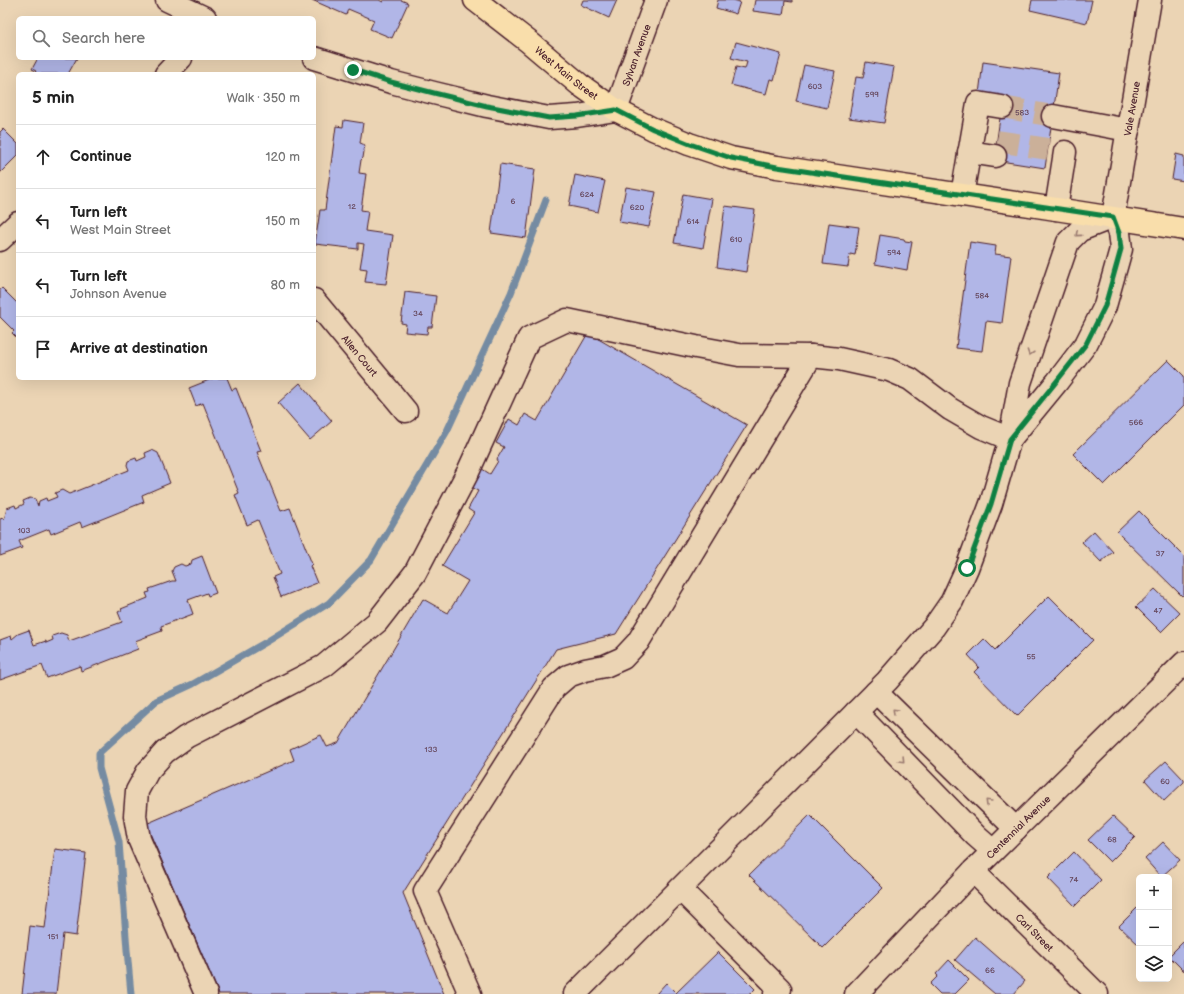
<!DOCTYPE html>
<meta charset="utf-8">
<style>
:root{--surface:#fff;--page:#f2f2f2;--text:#222;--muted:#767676;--line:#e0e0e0}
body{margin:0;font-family:"Balsamiq Sans",sans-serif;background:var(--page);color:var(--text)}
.controls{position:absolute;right:12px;bottom:12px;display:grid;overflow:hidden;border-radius:6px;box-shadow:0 4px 16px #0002}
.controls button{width:36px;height:36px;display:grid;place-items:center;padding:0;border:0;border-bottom:1px solid var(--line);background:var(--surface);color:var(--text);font:20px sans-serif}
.stop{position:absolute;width:12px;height:12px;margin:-9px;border:3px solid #0b8043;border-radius:50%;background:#fff}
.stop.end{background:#0b8043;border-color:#fff;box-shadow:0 1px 4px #0008}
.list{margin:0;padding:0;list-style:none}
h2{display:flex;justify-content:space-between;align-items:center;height:52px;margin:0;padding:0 16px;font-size:17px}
h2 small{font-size:13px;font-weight:400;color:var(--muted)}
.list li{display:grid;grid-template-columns:26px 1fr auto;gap:12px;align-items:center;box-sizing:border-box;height:64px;padding:0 16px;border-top:1px solid var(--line)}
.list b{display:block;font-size:15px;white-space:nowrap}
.list p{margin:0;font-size:13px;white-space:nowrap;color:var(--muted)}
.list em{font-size:13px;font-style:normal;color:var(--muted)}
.icon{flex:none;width:22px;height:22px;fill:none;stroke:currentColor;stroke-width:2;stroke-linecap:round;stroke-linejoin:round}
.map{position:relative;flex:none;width:1184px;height:994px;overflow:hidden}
.search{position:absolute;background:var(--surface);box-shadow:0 4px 16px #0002;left:16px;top:16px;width:300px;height:44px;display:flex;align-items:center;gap:10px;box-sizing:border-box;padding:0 14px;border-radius:6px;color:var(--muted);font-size:15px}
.panel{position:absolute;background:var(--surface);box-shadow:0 4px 16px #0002;left:16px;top:72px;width:300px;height:308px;border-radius:6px}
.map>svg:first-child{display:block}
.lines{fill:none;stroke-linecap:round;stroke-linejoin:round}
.stream{stroke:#748ba2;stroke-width:7}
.building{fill:#b1b6e7;stroke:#4a1f2b}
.minor-tunnel{stroke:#cbb099;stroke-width:22;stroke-dasharray:22 11;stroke-linecap:butt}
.minor-casing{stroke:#4a1f2b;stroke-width:25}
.major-casing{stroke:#4a1f2b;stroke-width:25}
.minor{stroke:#ebd4b4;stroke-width:22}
.major{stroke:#f9deab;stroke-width:22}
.oneway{stroke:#9a7a70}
.route{stroke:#0b8043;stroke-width:5}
.labels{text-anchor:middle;stroke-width:3;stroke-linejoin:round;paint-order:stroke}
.number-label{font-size:8px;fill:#64455a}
.street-label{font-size:10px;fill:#4a1f2b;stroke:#ebd4b4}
</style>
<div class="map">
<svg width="1184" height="994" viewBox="0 0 1184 994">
<rect width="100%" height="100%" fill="#ebd4b4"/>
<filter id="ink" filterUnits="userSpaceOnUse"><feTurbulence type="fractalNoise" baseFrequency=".025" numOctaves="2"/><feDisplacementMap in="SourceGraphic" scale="8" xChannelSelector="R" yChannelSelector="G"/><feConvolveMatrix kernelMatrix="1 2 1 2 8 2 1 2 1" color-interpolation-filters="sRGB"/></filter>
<g filter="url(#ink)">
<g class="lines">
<path class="stream" d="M131,994L127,950L119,842L99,768V753L156,701L193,684L268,641L329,603L371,560L447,431L511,293L546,200"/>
</g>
<path class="building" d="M312,0H379L383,2V0H401L408,3L392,38L370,29L374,20L348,9L346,15Z
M583,0H617L609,18L581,5Z
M718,0H733L740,2L736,14L716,8Z
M755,0H792V2L785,1L783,15L753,11Z
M1032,0H1092L1087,23L1030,10Z
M736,42L781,54L774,80L770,79L766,94L731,85L736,67L745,69L747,62L731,58Z
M38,58H77L68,74H34L36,71L32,69Z
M866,62L894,67L884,123L849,118L856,77L863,78Z
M983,62L1059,73L1045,168L994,160L1003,97L979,94Z
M804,65L835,71L827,108L796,101Z
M344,120L363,123L360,143L365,145L363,158L361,160L359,173L366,174L361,210L368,211L365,231L393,235L386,284L365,282L367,269L360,268L364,244L358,243V249L315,244L320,210H325L336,126L343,127Z
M3,129L18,144V155L0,173V132Z
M1176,154L1184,156V181L1172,179Z
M500,164L535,169L526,238L491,233Z
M575,175L605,181L598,212L569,206Z
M626,187L656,192L649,227L619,222Z
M683,194L712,199L703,248L674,243Z
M725,206L755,210L746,272L717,267Z
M829,223L859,227L855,255L850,254L848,267L823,264Z
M880,235L904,239L905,241L912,242L907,270L875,264Z
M970,242L996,246L995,254L1011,256L1002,323L986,321L982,351L956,348Z
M2,288L18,304V339L12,333L14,331L0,317V290Z
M405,292L436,296L432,327H428L427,334L405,332L406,324L401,323Z
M588,333L747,425L616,634L556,649L403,893L444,994H219L146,824L294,760L290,749L321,735L327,747L338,743L423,599L448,613L468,581L442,566L474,513L468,509L478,491L468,486L479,467L490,474L498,461L497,459L504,447L496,443L509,419L519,425L525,414L537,421Z
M1168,360L1184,376V405L1104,485L1073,454Z
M214,378H227L232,390L236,388L261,451L257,452L281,511L290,508L312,564L310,566L317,583L281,597L273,577L280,574L258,520L247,525L235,495L239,493L203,403L196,406L189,388Z
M300,383L332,421L310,440L278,403Z
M152,450L158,453L170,483L142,495L144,502L82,527L80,522L51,534L49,529L19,541L22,548L0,556V519L3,518L4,520L7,508L15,505L16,508L24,504L23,501L30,498L35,499L38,506L39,501L46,498L47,501L57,497L55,493L62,490L69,494L129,470L127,465L128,461L136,458L137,461L146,457L145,453Z
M1139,511L1184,556V594L1182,596L1117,532Z
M1094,531L1113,552L1101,562L1082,542Z
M202,556L216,593L208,596L207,593L188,600L193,614L161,626L162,631L135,641L138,649L81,671L80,666L47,678L42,665L0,680V640L11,636L12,639L18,634L29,630L34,645L46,641V643L53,640L52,636L61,633L67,635L69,641L122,622L118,612L122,610L121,609L148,598L146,593L150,592L149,589L172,581H176L172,571L174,567L181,564L185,566L191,564L192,560Z
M1155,589L1180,613L1161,632L1136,607Z
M1049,596L1093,640L1017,716L974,672L979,667L968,655L984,639L995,650Z
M1166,761L1184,780V782L1164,801L1145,780Z
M810,815L883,888L823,948L749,875Z
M1113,816L1135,837L1110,862L1088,840Z
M1163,842L1180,860L1161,877L1145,859Z
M55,849L86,853L76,936L63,934L56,994H22L30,926L45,928Z
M1074,852L1101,880L1075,906L1048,878Z
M1139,906V945L1119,926Z
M975,937L1025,981L1014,994H995L955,960Z
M1184,941V971L1169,956Z
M718,952L755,989L750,994H656L666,983L676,993Z
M949,960L969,980L955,994H940L930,984L938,976L936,974Z"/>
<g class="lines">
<path class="minor-tunnel" d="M1002,107L1053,116
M997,141L1048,149"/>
<defs>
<g id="minor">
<path d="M167,0L205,18"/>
<path id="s1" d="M314,58L391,82L434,93L487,106L549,118L577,116L616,110L656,0"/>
<path d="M166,74L181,58"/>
<path d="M1053,116L1128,130"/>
<path d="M969,152L995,156"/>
<path d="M962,195L978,103L1002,107"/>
<path d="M1056,209L1065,152"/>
<path id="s2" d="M1113,217L1150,0"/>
<path d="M0,240L18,223"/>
<path id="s3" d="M314,300L406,411"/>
<path d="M1011,438L1057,382L1086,344L1105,306L1121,249L1119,233L1113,217"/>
<path d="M876,692L1016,829"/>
<path d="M856,712L976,836L993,851"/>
<path id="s4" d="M973,871L1097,994"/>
<path d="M680,889L780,989L775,994"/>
<path d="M206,994L139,839L135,816L137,791L148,771L165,752L186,737L324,666L377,622L415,573L468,472L529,338L567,320L696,347L739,355L811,356L839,359L889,370L910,379L950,409L981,427L1010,439"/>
<path d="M470,994L425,891L554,688L568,676L585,670L605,666L623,658L638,642L811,356"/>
<path d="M575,994L887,681L934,627L952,601L967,568L991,504L1010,439L1020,383L1068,242L1080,230L1113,217"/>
<path id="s5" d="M856,994L973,871L1184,663"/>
</g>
<g id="major">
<path id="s6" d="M475,0L529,42L580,85L616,110L653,129L689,144L731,158L777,167L1056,209L1184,229"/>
</g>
</defs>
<use href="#minor" class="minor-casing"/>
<use href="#major" class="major-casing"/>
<use href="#minor" class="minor"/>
<use href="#major" class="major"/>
</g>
<defs><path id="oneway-chevron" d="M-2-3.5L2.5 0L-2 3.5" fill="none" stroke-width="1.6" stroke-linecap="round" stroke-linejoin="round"/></defs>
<g class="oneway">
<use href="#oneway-chevron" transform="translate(1078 234) rotate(140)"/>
<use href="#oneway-chevron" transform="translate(1030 353) rotate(109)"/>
<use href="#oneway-chevron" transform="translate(895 711) rotate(-135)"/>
<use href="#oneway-chevron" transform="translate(902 760) rotate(46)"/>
<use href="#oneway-chevron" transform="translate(988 802) rotate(-135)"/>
</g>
</g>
<g class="lines" filter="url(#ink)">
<path class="route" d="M353,70L391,82L434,93L487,106L549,118L577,116L616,110L653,129L690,144L731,158L777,167L1113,217L1119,233L1121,249L1105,306L1086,344L1056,382L1010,439L991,504L967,568"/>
</g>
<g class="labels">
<g class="number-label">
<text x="815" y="89">603</text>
<text x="872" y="97">599</text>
<text x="1022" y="115">583</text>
<text x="587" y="197">624</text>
<text x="513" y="204">6</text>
<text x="352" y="209">12</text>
<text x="637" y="210">620</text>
<text x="693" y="224">614</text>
<text x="736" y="242">610</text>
<text x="894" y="255">594</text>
<text x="982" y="298">584</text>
<text x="418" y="316">34</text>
<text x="1136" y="425">566</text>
<text x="24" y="533">103</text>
<text x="1160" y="556">37</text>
<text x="1158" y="613">47</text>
<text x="1031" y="659">55</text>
<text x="431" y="752">133</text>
<text x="1165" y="784">60</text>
<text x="1112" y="842">68</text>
<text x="1074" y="882">74</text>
<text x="53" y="939">151</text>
<text x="990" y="973">66</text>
</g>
<g class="street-label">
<text dy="4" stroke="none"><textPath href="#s1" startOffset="369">Sylvan Avenue</textPath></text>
<text dy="4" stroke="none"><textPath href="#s6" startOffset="117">West Main Street</textPath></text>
<text dy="4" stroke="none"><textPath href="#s2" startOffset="110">Vale Avenue</textPath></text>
<text dy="4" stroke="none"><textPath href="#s3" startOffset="72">Allen Court</textPath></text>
<text dy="4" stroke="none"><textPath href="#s5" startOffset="233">Centennial Avenue</textPath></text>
<text dy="4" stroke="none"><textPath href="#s4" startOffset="87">Carl Street</textPath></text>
</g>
</g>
</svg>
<div class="controls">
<button>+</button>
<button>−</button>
<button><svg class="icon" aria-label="layers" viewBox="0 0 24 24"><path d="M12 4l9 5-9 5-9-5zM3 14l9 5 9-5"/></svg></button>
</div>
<div class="stop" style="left:967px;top:568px"></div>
<div class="stop end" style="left:353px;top:70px"></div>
<div class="search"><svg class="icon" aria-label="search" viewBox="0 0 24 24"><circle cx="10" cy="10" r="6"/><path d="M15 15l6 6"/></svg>Search here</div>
<section class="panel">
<h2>5 min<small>Walk · 350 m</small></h2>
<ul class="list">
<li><svg class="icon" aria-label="ahead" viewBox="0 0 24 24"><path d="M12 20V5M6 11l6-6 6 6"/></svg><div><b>Continue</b></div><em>120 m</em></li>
<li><svg class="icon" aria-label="left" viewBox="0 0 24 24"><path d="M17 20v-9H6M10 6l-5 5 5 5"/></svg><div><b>Turn left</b><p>West Main Street</p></div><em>150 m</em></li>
<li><svg class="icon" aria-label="left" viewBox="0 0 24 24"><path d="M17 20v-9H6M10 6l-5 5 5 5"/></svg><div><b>Turn left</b><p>Johnson Avenue</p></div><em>80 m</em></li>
<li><svg class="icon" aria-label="arrive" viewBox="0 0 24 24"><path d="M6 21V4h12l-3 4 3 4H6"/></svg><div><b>Arrive at destination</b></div></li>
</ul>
</section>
</div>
